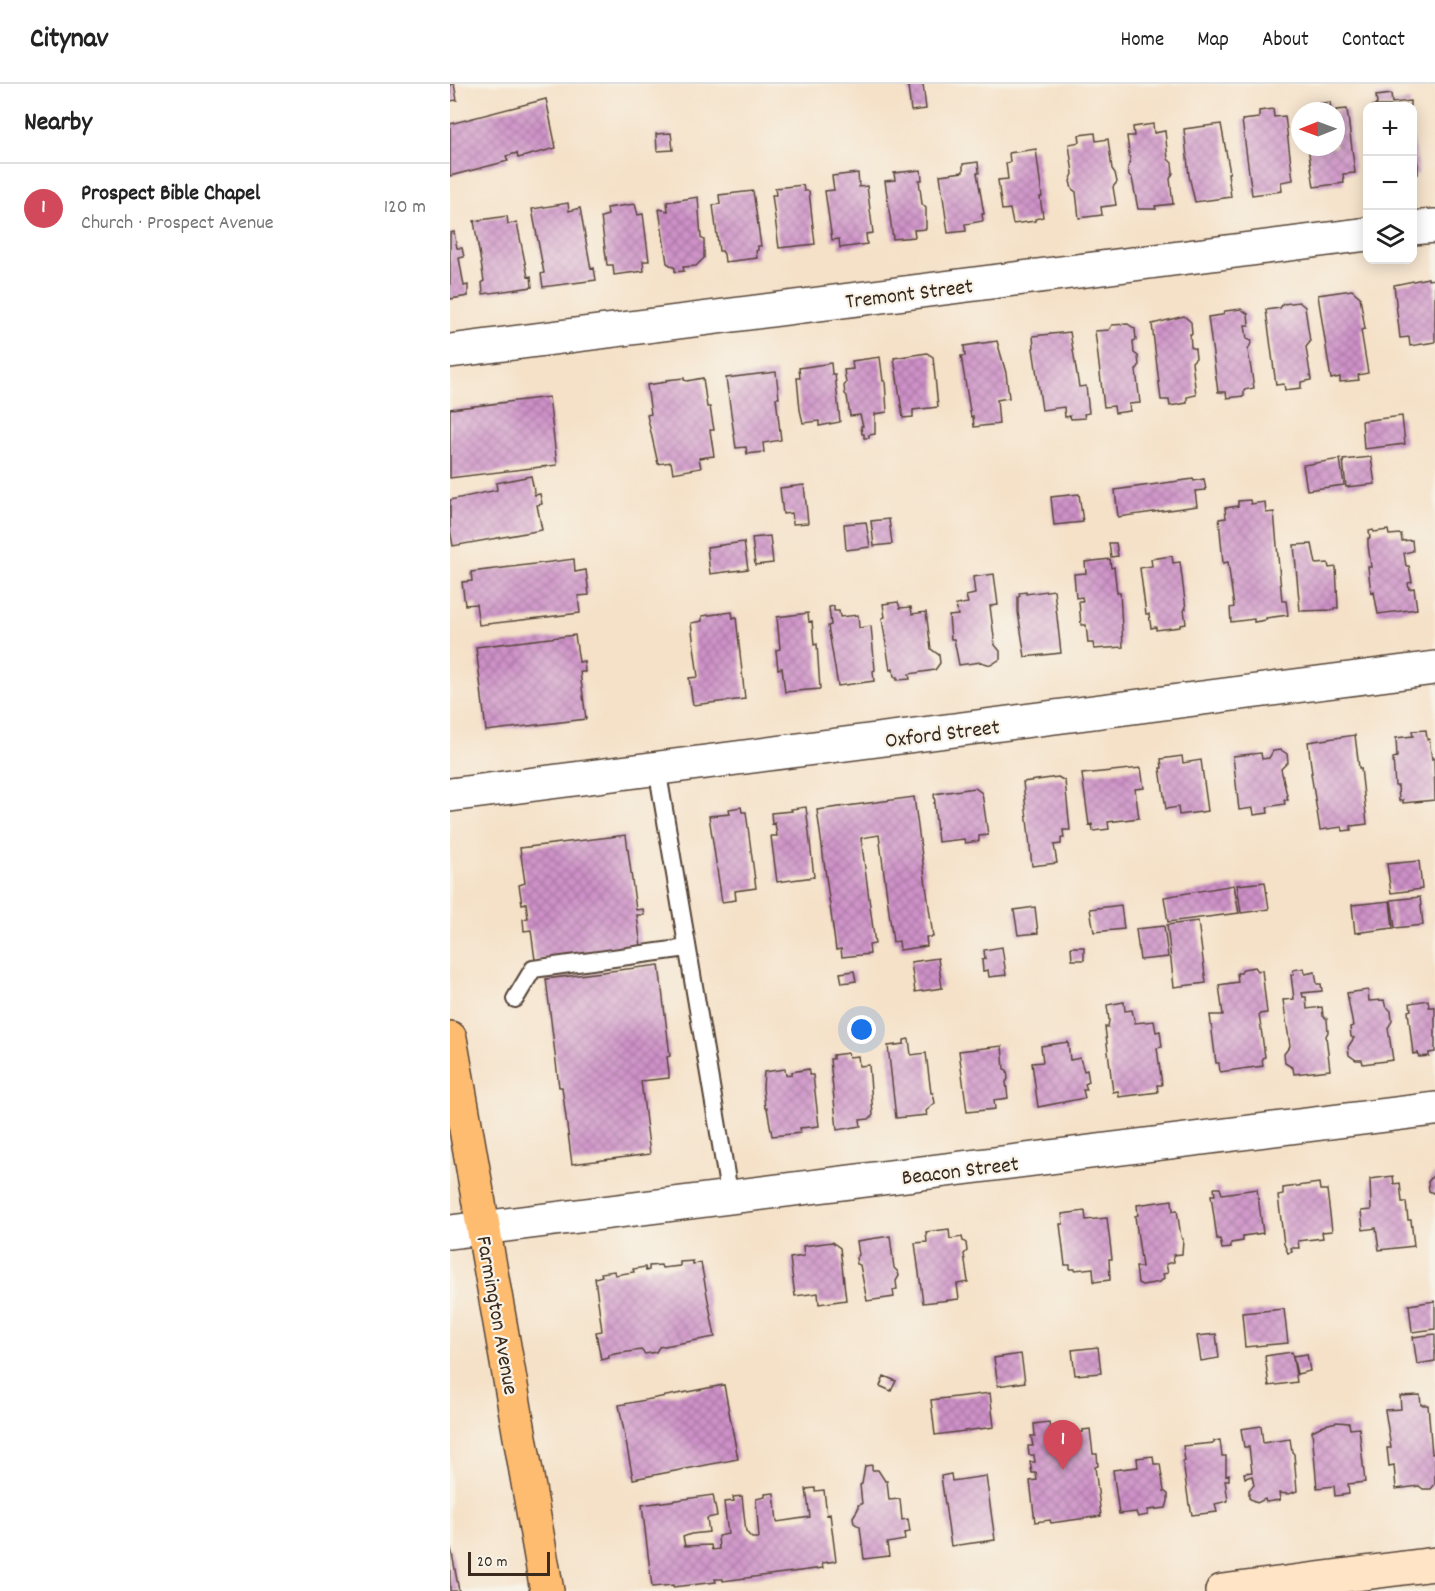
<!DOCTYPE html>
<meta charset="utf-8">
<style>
:root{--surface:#fff;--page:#f2f2f2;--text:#222;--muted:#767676;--line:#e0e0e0;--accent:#d1495b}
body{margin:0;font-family:Dekko,sans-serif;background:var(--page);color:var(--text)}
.controls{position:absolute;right:18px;top:18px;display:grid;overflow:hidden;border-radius:12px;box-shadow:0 3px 15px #0003}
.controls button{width:54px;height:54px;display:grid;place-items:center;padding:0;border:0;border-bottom:2px solid var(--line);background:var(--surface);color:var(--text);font:30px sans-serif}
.compass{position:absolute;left:841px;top:18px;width:54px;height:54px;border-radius:50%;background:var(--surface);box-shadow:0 3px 15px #0003;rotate:269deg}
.scale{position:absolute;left:18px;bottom:15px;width:82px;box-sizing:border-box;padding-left:6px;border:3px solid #3b2a1e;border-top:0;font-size:16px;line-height:21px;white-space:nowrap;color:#3b2a1e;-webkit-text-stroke:4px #f7f3e8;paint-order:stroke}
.you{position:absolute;left:412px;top:946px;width:21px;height:21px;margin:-15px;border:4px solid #fff;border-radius:50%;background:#1a73e8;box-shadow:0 0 0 9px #1a73e833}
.badge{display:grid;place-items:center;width:39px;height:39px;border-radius:50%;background:var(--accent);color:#fff;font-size:20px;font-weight:700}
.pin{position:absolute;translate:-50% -50px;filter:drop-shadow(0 2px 3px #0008)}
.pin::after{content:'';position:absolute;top:32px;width:21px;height:18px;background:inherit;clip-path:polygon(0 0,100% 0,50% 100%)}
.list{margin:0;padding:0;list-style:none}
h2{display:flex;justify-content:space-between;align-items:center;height:78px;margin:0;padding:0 24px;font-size:26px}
h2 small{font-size:20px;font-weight:400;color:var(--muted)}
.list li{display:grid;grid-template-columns:39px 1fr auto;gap:18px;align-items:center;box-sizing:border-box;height:90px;padding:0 24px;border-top:2px solid var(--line)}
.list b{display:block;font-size:22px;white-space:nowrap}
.list p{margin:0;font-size:20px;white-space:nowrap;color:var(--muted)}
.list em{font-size:20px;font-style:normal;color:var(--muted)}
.icon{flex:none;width:33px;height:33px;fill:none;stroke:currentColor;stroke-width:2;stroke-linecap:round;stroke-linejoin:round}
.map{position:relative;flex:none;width:985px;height:1507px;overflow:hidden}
header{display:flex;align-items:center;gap:36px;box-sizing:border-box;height:84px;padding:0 30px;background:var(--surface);border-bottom:2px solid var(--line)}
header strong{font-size:28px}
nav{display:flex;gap:33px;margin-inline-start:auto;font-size:21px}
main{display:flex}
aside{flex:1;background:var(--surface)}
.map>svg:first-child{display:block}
.building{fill:url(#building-cross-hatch)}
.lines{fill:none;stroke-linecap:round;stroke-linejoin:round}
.service-casing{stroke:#574538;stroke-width:20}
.minor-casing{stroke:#574538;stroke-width:36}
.secondary-casing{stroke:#574538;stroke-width:36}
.primary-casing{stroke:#574538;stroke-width:36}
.service{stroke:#fff;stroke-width:16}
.minor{stroke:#fff;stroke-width:33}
.secondary{stroke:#ffe4c6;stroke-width:33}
.primary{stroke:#febc70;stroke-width:33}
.labels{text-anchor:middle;stroke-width:4.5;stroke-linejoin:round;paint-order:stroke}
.street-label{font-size:22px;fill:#3b2a1e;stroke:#f7f3e8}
</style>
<header>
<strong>Citynav</strong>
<nav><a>Home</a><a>Map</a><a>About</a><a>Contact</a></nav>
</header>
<main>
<aside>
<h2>Nearby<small></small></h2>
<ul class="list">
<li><span class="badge">1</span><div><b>Prospect Bible Chapel</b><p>Church · Prospect Avenue</p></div><em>120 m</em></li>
</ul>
</aside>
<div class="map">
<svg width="985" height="1507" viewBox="0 0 985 1507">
<defs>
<pattern id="building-cross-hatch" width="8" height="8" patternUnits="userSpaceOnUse" patternTransform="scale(1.5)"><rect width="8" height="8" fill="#ce91c8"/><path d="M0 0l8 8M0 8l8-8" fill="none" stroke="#a877a2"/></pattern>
</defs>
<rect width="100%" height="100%" fill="#f7f3e8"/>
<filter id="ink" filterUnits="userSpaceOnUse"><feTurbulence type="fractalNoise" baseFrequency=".0167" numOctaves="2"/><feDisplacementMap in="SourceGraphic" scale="12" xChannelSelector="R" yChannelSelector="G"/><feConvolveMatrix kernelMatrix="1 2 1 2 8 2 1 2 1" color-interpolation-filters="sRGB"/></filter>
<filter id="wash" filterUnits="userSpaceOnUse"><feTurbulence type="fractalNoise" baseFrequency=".008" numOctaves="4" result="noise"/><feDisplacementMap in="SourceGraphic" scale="24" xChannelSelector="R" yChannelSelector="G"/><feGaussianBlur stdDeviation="1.35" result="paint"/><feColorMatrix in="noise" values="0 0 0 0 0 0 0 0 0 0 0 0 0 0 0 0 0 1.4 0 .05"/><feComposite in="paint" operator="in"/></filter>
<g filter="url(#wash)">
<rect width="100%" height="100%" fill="#f5e1c8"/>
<g id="blocks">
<path class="building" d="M0,0H4L7,16L0,17Z
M460,0H473L476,25L461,27L458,2Z
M941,10L942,19L960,17V22H922L927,20L926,12Z
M96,15L106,64L68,74L67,69L56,72L58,77L0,92V40Z
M880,18L881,27H865L864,20Z
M823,25L824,33L835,32L843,96L831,98L832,107L802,111L792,36L809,34V27Z
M897,25L905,89L893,90L894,99L864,103L858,63H886V26Z
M703,40L704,49L715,47L718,75L722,79L723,89L720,95L723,120L705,122L706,125H688L682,94L679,91L678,83L680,77L677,52H684L683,43Z
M771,40L780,89H778L781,113L745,118L739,92L734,45Z
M962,48L968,81V90L962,91Z
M221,49L223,66L207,67L206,50Z
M645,49L646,57L658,55L662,85L665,89L667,98L663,103L666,121L651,123L652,131L629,134L626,108L622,105L620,97L623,90L619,60L630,58L629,51Z
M586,65L592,113H590L593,133L585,135V137L563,140L560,125L552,126L548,96L558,95L556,79L560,78L559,69Z
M528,78L529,89H527L534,130H532L533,137L515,140L516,147L498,149L490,91L513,88V80Z
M471,86L472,96H469L472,120L476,124V145L464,146L465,153L443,155L435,97L445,96L444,89Z
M408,89L409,103L417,102L423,149L416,150L417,160L390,164L389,155L382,156L375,107L384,106L382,92Z
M353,101L354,107H359L365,160L329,164L322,111H326L325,104Z
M303,107L311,162H308V166L306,167L307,174L275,178L274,170L272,167H269L263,121L270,120L269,111Z
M248,113L251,154L254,156V174L246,182L233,183L234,187L225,188V184L217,179L209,125L218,127L217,118Z
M118,119L119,127L130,124L141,185L144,184L146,196L93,203L91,190L94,189L82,125Z
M185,120L188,131L193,130L199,177H193L194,187L164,191L163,181H157L151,133L158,131L157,124Z
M57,132L58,140L67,139L78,193L81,192L82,203L33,210L32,198L34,197L24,137Z
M4,148L7,164H12L14,173L9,174L14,202L18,201V212L0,215V149Z
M978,194V196L985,195V258L960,262L959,253L950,254L944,201Z
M902,206L910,213L915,245L911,246L918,289L908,291L909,296L890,298V293L881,295L868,211Z
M849,218L855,223L860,258L856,263L861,296L851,298V304L835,306L834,300L826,301L816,226L830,224L833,220Z
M791,225L798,230L799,241H795L797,255L802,257L798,266L804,304L794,306V312L777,314L776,308H768L758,233L772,231L775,227Z
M734,232L741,238L742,250H740L741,263L745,265L746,274L742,278L746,311L737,313V319L720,322L719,316H711L702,240Z
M678,240L685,245L686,256L683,257L684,269L688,272L689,282L686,286L690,319L679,320L680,327L665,329L664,322L654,323L645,247L659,246L662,241Z
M620,248L629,303L636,302L639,329L634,330L635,334L621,335L620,332L615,333L614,323L592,326L583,264L584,263L583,252Z
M547,257L556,289L559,314L547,316L549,340L524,343L523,332L521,333L511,272H515L514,262Z
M477,269L483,273L488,323L463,326V333L453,334L444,274Z
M430,273L433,297H435L437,328L425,330V350L419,351V354H414V350H412L411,342H413L410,331L400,332L397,312L395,310L394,302L396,299L394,286L403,285L402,277Z
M381,279L382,290H385L390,338L369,342V337L353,339L350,326L347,294H350L349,284Z
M326,288L329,314H326L331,356L313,359L314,368L297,370L296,363L286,364L276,294Z
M234,294V296L237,297L253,294L257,323H260L264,346H260L264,372L249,374L251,384L223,389L221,378L208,380L197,331L201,330L197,301L216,298V296Z
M99,313L107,381L0,394V325Z
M952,332L955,360L914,365L912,337Z
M921,373L925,400L896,403L893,376Z
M890,375L894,401L857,406L853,381Z
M81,392L85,411L90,410L92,420L87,421L92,446L3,462L0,445V416L47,406L46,399Z
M743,395L744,397L754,395L756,406L745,407L747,422L668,433L665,406Z
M354,401L358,439L343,440L342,429L333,430L330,404Z
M629,410L633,438L604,441L601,413Z
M800,416L801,420L815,418L816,429L824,428L832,517H836L838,531L816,534V536L804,538V535L781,538L780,524L784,523L778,478L773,479L769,435L776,434L775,424L788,422V417Z
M439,435L442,460L424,462L421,437Z
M416,438L420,463L396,466L394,440Z
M923,446L924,448L938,446L939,451L951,450L952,457L962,456L963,467L954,469L956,482H959L962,498L958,499L959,505L964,504L967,525L928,530L924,508L921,509L918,483H921L918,461V454H920L919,447Z
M320,452L323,479L305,481L302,454Z
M294,458L298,485L260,490L257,463Z
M659,459H666L668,472L661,473Z
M862,460L866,480L878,479L879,484L886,483L888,524H884V526L850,527L844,461Z
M722,472L723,479L730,478L736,525H734L736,540L730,541V543L706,546V543L701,544L699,530H696L690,484L702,482L701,475Z
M124,475L125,488L136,486L139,511L128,512L130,529L29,541L26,520L15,521L12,498L22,497L21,488Z
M660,475L661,484L664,483L667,509L670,508L673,563L644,565L643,559H638L636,541H631L629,517H633L632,513L626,514L624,490L636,489L635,478Z
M544,490L548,521L540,522L545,561L550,567V575L541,581L531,578L509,581L504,555H501L499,532L508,531L506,521L518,519L516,512L525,510L523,493Z
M604,506L611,569L575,573L568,528V513L570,512L569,509L576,508V510Z
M448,518L450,524L461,523L462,530L476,528L481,565L489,571L490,579L485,586L459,590L460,595L447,596V593H444L443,585L440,586L432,534L435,533L433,520Z
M384,522V527H389L390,533L408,531L409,544L421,542L425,586L423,587L424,597L388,602L378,542L381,541L379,523Z
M282,528L283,534L286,533L295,615L243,621L239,594L248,593L241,539L252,537V532Z
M358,529L359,538L362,537L364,561L367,560L370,605L335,608L332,584L328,585L326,566L330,565L327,533Z
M125,551L129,578L134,577L135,588H130L136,635L36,647L26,563Z
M976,646L977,655H979L982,675L984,674L985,716L953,719V716L949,717L948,702H945L943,674L947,673L946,654L963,652L962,647Z
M905,651L909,684H911L917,740L901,742V746L893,747L892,743L870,746L861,689H862L858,658Z
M831,666L837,670L838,678L831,685L838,716H834L835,720L817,723L818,729L804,731L803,724L789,726L783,672L811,669L812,675L819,674L823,667Z
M732,672L733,679L751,676L758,727L729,731L728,723L716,725L710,684H712L711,675Z
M691,684L694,704L685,705L689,734L658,738L659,745L643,747L642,740L639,741L632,690Z
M608,693L615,697L620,746H613L614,754H611V760L604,761L607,779L582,782L573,698Z
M525,704L532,709L538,751L529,752V757L515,759L514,755L488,758L484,719H485L484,710Z
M464,713L483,853H476L477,862L450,866L449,857L443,858L429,751L411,754L425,860L419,861L420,870L392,873L391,865L386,866L367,726Z
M291,723L292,728H296L306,804L285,807L286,816L272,818L259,732L280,730L279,725Z
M356,723L364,793L327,798L321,752H327L325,739L322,740L321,729L342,727L341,725Z
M176,751L186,826L193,825L194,831H187L191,863L85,876L81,846L74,847L73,835L78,834L76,819L72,820L69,801L75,799L70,764Z
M969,777L972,805L941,809L937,780Z
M815,798L819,825L791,829L787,801Z
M784,801L789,829L718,838L714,813Z
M970,813L973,841L945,844L941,816Z
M940,817L943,844L905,849L902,821Z
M671,821L674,845L644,848L640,825Z
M585,823L588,849L568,851L564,826Z
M748,837L756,899L724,903L717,841Z
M714,842L718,873L690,876L686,845Z
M552,863L556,891L539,893L538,886L533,887L532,876L535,875L534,866Z
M621,863H634V876H622Z
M488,874L492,904L465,908L461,878Z
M209,881L220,972L217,973L219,989V994L191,997L200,1070L122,1080L112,1003H109L96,895Z
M805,883L808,887L812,886L817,929L809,930L815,973L812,974L813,982L770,988L769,979H766L760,931H773L769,901L788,898L787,889H791L793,885Z
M854,884L855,890L865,888L867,900H871L872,907L852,909L853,913H856L857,925L872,923L873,932L877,935L878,948L876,952L880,986L844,990L843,984L835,979L834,970L840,962L833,916L844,915L841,891H844L843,886Z
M404,887L406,897L392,899L390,889Z
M918,906L919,917L934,916L935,921L941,927L942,937L938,944L943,976L913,980L912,976H906L899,971L898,963L904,954L901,953L900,943L903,942L897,909Z
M978,916L979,923H985V968L979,969V972L969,973L968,969L963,970L958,927L961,926L960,919Z
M674,918L675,927L682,926L685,939L704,937L706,948L710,947L712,963L707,964L712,1001H707L708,1008L669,1013L668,1007L663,1008L655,943H658L659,936L657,921Z
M459,955L461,971L476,969L481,1009H483L485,1019L476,1027L477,1031L446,1034L438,962L454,960V956Z
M618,958L620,976L630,974L634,987L637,986L639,998L635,1000L637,1006H633L635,1014L588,1023L582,979L593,978L591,962Z
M552,962L554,985L557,986L558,995L556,998L558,1014L544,1016L545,1025L517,1028L509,967Z
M398,969L399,973L408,972L409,982L419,981L423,1031L419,1035L410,1036L411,1042L387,1046L380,975H383V971Z
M335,985L336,991L342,990V988L359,985V991H363L369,1042L350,1044L351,1049L322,1052L317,1024H315L313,1004L314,988Z
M985,1089V1110L979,1107L978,1098Z
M943,1092L944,1100L950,1099L952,1118H956L958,1136H961L964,1162L929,1166L926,1144L913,1146L911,1127L921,1126L920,1095Z
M869,1099L870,1106H877L882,1147L872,1148L873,1154L848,1157L849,1164H841L842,1168L838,1169L834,1160L828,1112L833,1111V1104Z
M764,1104H770L772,1110L807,1105L813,1149L793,1152V1157L781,1159V1164L772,1165L770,1155H767L761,1111H765Z
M722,1116L723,1127L727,1126L731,1153L733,1155L732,1170L723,1171L724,1178L716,1180L718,1189L713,1190L714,1194L710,1198L692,1201L688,1199L686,1183H692L685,1132L688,1131L687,1121Z
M635,1127L636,1136L657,1134L662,1175H659L660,1196L644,1198L643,1184L625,1186V1185H620V1181H615L610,1140H613L612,1130Z
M499,1145L500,1155L512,1153L513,1157L516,1159L517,1167L514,1170L518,1198L507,1200L509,1215L473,1219L465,1159L477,1158L476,1148Z
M440,1152L444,1184L448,1188L449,1192L446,1197L447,1205L443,1206L444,1213L417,1217L410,1181L407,1180L406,1174L409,1171L407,1157Z
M382,1158L390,1164L396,1216L369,1220L368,1209L345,1212L340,1174L354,1172L353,1162Z
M243,1177V1180L251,1179L265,1253L209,1263L206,1268L195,1270L191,1266L159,1271V1274L151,1276L146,1248L152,1247L145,1194L152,1192L151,1189L164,1187L165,1191L184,1188L183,1185L195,1183L196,1187L199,1186V1182L211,1181L212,1184L230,1182V1178Z
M985,1217V1245L962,1248L959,1221Z
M834,1225L838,1259L795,1263L792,1229Z
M766,1250L769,1274L751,1277L747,1252Z
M985,1250V1277L967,1280L963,1253Z
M648,1263L651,1289L625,1291L622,1266Z
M842,1268L847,1298L819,1302L815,1272Z
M571,1270L575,1298L548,1302L544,1274Z
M857,1270L860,1287L847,1290L843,1272Z
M434,1292L446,1297L441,1307L430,1302Z
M274,1301L288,1375L183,1395L169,1321Z
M540,1309L544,1343L485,1351L481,1316Z
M970,1311L971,1321H978L982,1370L985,1369V1400L981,1405H973L969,1402L946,1405L944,1381L939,1382L937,1364H941L935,1326L951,1325L950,1312Z
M599,1338L601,1353L633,1348V1346L640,1345L643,1370H647L648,1382L645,1383L651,1432L601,1439L600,1436L585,1438L580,1397L587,1396L586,1389H582L580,1378H585L584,1371H579L578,1362H583L581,1352H585L584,1340Z
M887,1338L899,1339L900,1345L909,1344L915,1398L898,1400L899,1410L885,1412L884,1402L867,1404L862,1347L874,1341Z
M811,1342L813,1359L840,1355L842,1368L844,1370L847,1407L839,1410L829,1409L830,1416L816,1418L815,1415L807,1419L799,1414V1406L804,1401L802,1392L795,1394L794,1389L802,1388L799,1363H794L791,1345Z
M770,1356L772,1372H776V1391L779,1390V1396H775L778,1417L765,1420L767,1428L742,1431L740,1421H739L733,1378L735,1377L733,1362L764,1359V1357Z
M703,1372L704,1380H710L714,1407L718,1410V1417L716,1424L698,1426V1431L688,1433L686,1428L669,1430L663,1386L688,1383L687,1374Z
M422,1381V1386H428L435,1397H437L439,1416L450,1415L452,1436L458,1435L460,1448L454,1449L455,1456L437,1459L439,1472L414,1475L410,1443L404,1439L403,1433L408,1425V1421L412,1420L410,1401L412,1400L415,1382Z
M501,1390L502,1397L536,1392L545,1456L501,1462L491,1392Z
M365,1404V1407L374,1406L377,1431L380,1430L386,1477L372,1479L373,1484L273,1497V1495H265L266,1498L223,1503V1501L202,1503L192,1421L263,1411L267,1432L257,1434L259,1448L241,1450L233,1453L235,1462L261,1461L262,1466L269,1465L268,1452L278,1450L274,1418L284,1417L283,1413L292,1412L296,1448L302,1454H309L306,1415L315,1413V1410L324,1409L327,1438L360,1433L356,1405Z
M0,1464H1L9,1507H0Z"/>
</g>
</g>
<g filter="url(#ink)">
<use href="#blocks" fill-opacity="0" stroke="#574538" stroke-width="1.5"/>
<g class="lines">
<defs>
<path id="service" d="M207,684L280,1114
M65,915L83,885L237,864"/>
<path id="minor" d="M962,144L985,142
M0,267L918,150
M0,711L985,584
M0,1148L985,1025"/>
<path id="secondary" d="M772,1507L985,1480"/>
<path id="primary" d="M0,954L97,1507"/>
</defs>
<use href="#service" class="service-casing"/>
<use href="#minor" class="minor-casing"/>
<use href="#secondary" class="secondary-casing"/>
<use href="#primary" class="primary-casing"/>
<use href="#service" class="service"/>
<use href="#minor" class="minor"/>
<use href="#secondary" class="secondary"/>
<use href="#primary" class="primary"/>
</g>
</g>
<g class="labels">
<g class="street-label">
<text transform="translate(459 208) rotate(-7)" y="8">Tremont Street</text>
<text transform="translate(492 648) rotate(-7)" y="8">Oxford Street</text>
<text transform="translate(510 1085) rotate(-7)" y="8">Beacon Street</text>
<text transform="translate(49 1231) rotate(80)" y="8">Farmington Avenue</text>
</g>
</g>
</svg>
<div class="controls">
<button>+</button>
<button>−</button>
<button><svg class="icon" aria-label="layers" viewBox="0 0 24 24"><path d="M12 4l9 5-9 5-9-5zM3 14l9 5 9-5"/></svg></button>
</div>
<svg class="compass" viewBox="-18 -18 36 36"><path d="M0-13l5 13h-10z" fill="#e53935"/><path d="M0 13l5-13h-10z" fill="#767676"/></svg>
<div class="scale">20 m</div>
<div class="you"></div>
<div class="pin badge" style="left:613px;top:1386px">1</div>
</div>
</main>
